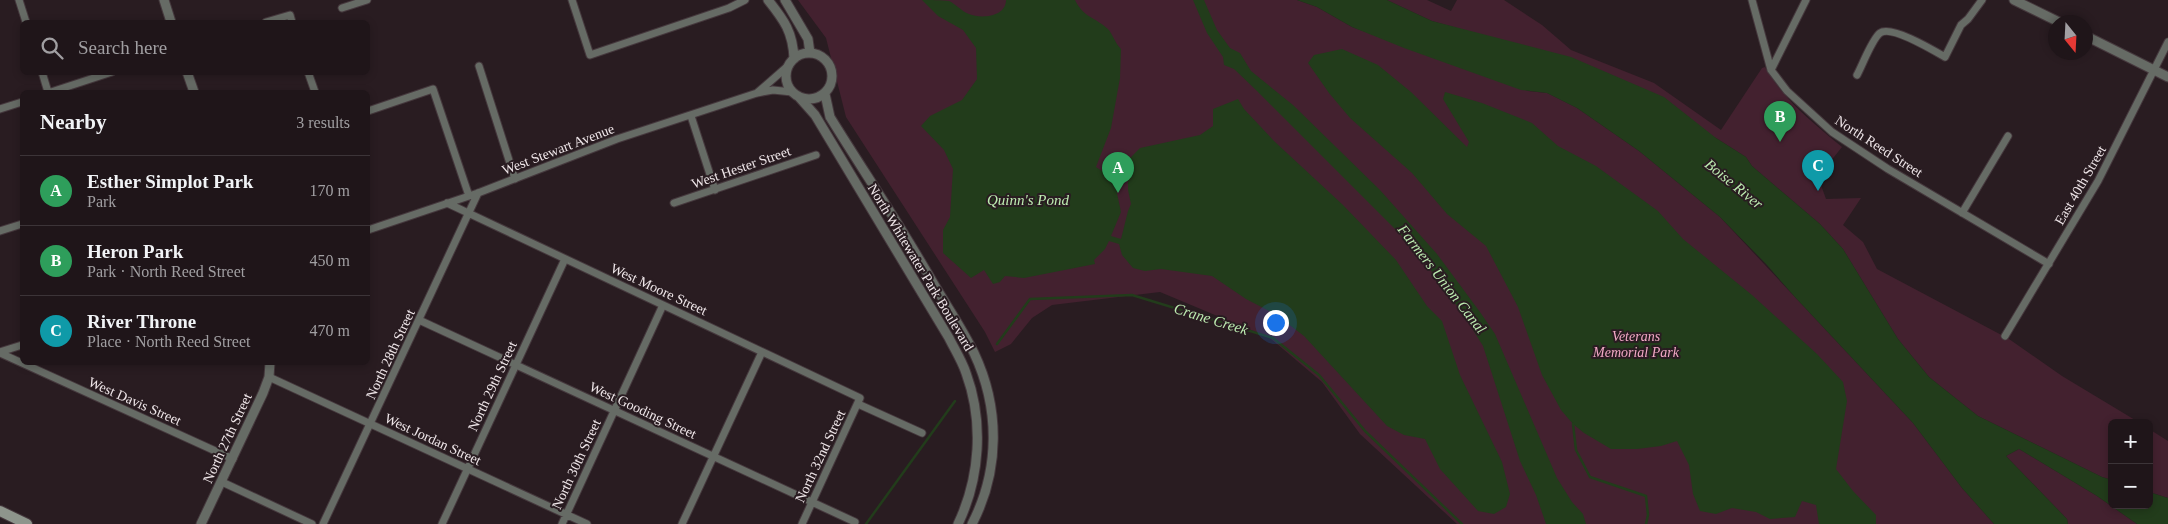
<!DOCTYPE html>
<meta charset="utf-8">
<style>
:root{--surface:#1f1519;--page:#271e22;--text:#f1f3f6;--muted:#a19fa2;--line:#3c3438;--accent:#0f766e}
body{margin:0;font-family:"Times New Roman",serif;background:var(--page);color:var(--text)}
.controls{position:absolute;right:15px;bottom:15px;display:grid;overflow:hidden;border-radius:8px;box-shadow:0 2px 8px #0003}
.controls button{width:45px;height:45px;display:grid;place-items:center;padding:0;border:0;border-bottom:1px solid var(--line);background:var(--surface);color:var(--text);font:25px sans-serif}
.compass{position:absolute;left:2048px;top:15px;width:45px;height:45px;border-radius:50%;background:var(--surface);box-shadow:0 2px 8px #0003;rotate:162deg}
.you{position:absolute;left:1275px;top:322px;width:18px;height:18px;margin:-12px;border:4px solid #fff;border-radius:50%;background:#1a73e8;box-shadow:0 0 0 8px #1a73e833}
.badge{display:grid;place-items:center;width:32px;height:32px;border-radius:50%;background:var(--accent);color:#fff;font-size:16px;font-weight:700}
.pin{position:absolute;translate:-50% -41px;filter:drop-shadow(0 1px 2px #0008)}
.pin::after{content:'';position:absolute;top:26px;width:18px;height:15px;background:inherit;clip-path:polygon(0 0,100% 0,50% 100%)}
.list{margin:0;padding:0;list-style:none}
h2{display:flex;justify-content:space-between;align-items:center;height:65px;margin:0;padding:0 20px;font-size:21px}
h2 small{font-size:16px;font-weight:400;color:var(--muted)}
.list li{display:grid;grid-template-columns:32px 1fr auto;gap:15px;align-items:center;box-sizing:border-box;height:70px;padding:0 20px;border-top:1px solid var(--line)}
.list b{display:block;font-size:19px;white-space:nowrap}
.list p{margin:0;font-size:16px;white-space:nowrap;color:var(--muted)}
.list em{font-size:16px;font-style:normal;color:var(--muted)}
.icon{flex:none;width:28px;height:28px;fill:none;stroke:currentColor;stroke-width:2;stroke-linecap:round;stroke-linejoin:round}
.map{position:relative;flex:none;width:2168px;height:524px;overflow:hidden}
.search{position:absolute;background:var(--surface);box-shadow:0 2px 8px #0003;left:20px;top:20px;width:350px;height:55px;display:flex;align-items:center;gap:12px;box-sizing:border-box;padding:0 18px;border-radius:8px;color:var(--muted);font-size:19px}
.panel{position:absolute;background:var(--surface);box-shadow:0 2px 8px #0003;left:20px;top:90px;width:350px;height:275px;border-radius:8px}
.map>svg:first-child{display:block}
.green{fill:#43212f}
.water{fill:#223c1b}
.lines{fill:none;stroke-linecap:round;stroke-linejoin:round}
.stream{stroke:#223c1b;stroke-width:2.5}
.minor-casing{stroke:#45383d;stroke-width:9}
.tertiary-casing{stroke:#45383d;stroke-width:11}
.secondary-casing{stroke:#45383d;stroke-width:12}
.minor{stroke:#666b65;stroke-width:7}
.tertiary{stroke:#666b65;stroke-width:9}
.secondary{stroke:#8e958c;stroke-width:10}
.labels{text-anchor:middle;stroke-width:4;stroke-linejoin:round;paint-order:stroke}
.street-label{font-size:14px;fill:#efe6e9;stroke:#291c21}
.park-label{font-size:14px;font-style:italic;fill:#f3a9c6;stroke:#291c21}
.water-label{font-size:15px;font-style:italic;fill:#bdecb1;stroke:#291c21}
</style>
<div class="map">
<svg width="2168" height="524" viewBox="0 0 2168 524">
<rect width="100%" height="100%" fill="#291c21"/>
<path class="green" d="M798,0H1297L1317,7L1352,27L1528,91L1547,93L1577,108L1639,151L1720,217L1913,423L1962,488L1994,524H1457L1360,434L1322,382L1270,338L1160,292L1052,305L1032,318L1011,344L995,352L985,332L846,117L826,38Z
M1387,0H1427L1451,11L1457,0H1504L1542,25L1571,50L1654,83L1721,130L1762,68L1765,67C1783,99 1813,123 1842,147L1818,177L1826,199L1861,198L1843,225L1863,242L1877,269L2009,339L2062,376L2140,423H2112V480L2102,477L1978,416L1929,377L1898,339L1843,249L1820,224L1752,166L1746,157L1716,138L1478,34L1432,21Z
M2149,429L2168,441V498L2149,492Z
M2019,449L2097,496L2137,524H2068L2067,519L2006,456Z"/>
<path class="water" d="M922,0C929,0 943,0 949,1C956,4 961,11 969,14C981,19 1006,17 1006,0H1075C1084,18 1095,17 1108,29C1112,33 1115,43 1121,49L1120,78L1111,128L1096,167L1114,179L1121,212L1111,236L1121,239L1128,211L1131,204L1128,190V160L1140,148L1200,135L1213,126V109L1238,99L1244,109L1274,141L1343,205L1396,260L1427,306L1442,321L1460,375L1502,462L1510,494L1506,507L1494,514L1478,511L1440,469L1425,439L1404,435L1387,426L1304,336L1275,314L1246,299L1212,276L1161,269L1145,271L1133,268L1122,255L1119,244L1109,241L1105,249L1094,260L1095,264L1024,278L1005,276L1000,282L993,284L984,270L971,278L943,253V230L950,217L953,169L944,150L921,126L930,116L962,100L977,79L976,48L963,30L938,16Z
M1193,0H1204L1217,30L1230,48L1240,53L1251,71L1293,105L1380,190L1437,254L1480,312L1495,334L1557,478L1572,502L1583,514L1586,524H1546L1536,495L1520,461L1483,346L1465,317L1416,250L1257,91L1234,69L1224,65L1223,57L1207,33Z
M1297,0H1387L1432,21L1571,57L1664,97L1716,138L1746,157L1752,166L1820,224L1843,249L1898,339L1929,377L1978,416L2102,477L2112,480V505H2149V492L2168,498V524H2137L2097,496L2019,449L2006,456L2067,519L2068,524H1994L1962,488L1913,423L1794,296L1767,265L1720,217L1639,151L1577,108L1547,93L1521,90L1404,48L1352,27L1317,7Z
M1342,49L1378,65L1411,92L1467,147L1469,142L1443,99L1445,92L1482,103L1532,123L1558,146L1596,166L1658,211L1683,239L1752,295L1817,354L1843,382L1847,401L1836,469L1853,491L1876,515V524H1819L1816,505L1802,501L1795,517L1770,519L1756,512L1732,508L1716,514L1700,511L1693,494L1689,465L1677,441L1661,446L1637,449H1611L1584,433L1573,424L1561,410L1542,375L1518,307L1486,246L1447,214L1412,173L1350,118L1329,93L1308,63L1314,55Z"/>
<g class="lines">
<path class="stream" d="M997,344L1030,299L1132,295L1273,338L1319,375L1365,431L1462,524
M1573,424L1576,450L1590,477L1646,496L1648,515L1646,524
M866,524L955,401"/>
<defs>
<path id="minor" d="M19,0L26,22
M572,0L590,55L729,8L745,0
M1752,0L1771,70L1787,91L1832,132L1888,169L2049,264
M342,8L367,0
M266,22L290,15L292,22
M479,66L515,179
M1771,70L1806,0
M42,72L48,92
M308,72L315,92
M1857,75C1862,66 1872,39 1880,33C1891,25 1933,50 1945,57L1961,25L1968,19L1982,0
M51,92L112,72
M757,93L788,66
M0,109L22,102
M368,111L433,89L469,196
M691,116L715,190
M447,203L860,398L802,524
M674,203L816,155
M1962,213L2008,136
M368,230L478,193L617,139L757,93L773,90L792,92
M0,231L22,224
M419,320L855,522
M2005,336L2098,181L2168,42
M0,352L22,345
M0,353L233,459
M269,377L587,524
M858,404L922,433
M222,482L312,524
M323,524L478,193
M442,524L565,259
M562,524L663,305
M682,524L762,352"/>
<path id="tertiary" d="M164,0L171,22
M768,0C784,20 793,32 794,59
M785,0L808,39L810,53
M2014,0L2059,22
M2086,36L2168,77
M786 76a23 23 0 1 1 46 0a23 23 0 1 1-46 0Z
M187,72L194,92
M825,94L830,117C864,172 900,225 932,281C946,305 962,328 974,353C1000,408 1000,470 972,524
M799,97L815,115L949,338C955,350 962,361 966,373C984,422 980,478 958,524
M201,524L263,393L269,377L270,362"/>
<path id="secondary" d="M0,511L27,524"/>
</defs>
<use href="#minor" class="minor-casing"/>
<use href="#tertiary" class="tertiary-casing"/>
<use href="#secondary" class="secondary-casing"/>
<use href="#minor" class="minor"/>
<use href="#tertiary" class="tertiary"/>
<use href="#secondary" class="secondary"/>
</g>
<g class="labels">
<g class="street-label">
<text transform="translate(1879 146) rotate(33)" y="5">North Reed Street</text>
<text transform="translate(558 149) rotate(-21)" y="5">West Stewart Avenue</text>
<text transform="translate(741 167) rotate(-19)" y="5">West Hester Street</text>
<text transform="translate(2080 185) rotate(-60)" y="5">East 40th Street</text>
<text transform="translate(921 267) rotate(59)" y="5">North Whitewater Park Boulevard</text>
<text transform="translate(659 289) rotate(25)" y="5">West Moore Street</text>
<text transform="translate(390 354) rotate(-65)" y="5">North 28th Street</text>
<text transform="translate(492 386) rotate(-65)" y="5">North 29th Street</text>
<text transform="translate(135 401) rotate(24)" y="5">West Davis Street</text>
<text transform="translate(643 410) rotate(25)" y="5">West Gooding Street</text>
<text transform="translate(227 438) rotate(-65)" y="5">North 27th Street</text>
<text transform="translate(433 439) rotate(25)" y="5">West Jordan Street</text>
<text transform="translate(820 456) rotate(-65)" y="5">North 32nd Street</text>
<text transform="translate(576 464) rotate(-65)" y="5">North 30th Street</text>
</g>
<g class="park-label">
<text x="1636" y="341">Veterans<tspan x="1636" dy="16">Memorial Park</tspan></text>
</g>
<g class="water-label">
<text transform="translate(1734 184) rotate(39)" y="5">Boise River</text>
<text x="1028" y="205">Quinn's Pond</text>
<text transform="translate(1442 279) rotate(52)" y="5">Farmers Union Canal</text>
<text transform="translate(1211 319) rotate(17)" y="5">Crane Creek</text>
</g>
</g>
</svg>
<div class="controls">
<button>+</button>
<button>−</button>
</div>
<svg class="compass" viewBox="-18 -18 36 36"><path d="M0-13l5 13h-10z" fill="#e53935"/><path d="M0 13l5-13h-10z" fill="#a19fa2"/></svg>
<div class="you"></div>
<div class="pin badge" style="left:1118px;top:193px;background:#2e9e5b">A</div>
<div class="pin badge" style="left:1780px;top:142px;background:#2e9e5b">B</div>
<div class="pin badge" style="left:1818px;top:191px;background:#0f9aa8">C</div>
<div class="search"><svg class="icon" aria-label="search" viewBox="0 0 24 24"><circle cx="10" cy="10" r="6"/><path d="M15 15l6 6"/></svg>Search here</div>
<section class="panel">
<h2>Nearby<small>3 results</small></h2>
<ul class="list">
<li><span class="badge" style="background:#2e9e5b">A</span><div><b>Esther Simplot Park</b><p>Park</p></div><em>170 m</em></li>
<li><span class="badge" style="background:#2e9e5b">B</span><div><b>Heron Park</b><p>Park · North Reed Street</p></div><em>450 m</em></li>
<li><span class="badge" style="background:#0f9aa8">C</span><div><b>River Throne</b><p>Place · North Reed Street</p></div><em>470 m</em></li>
</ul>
</section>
</div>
